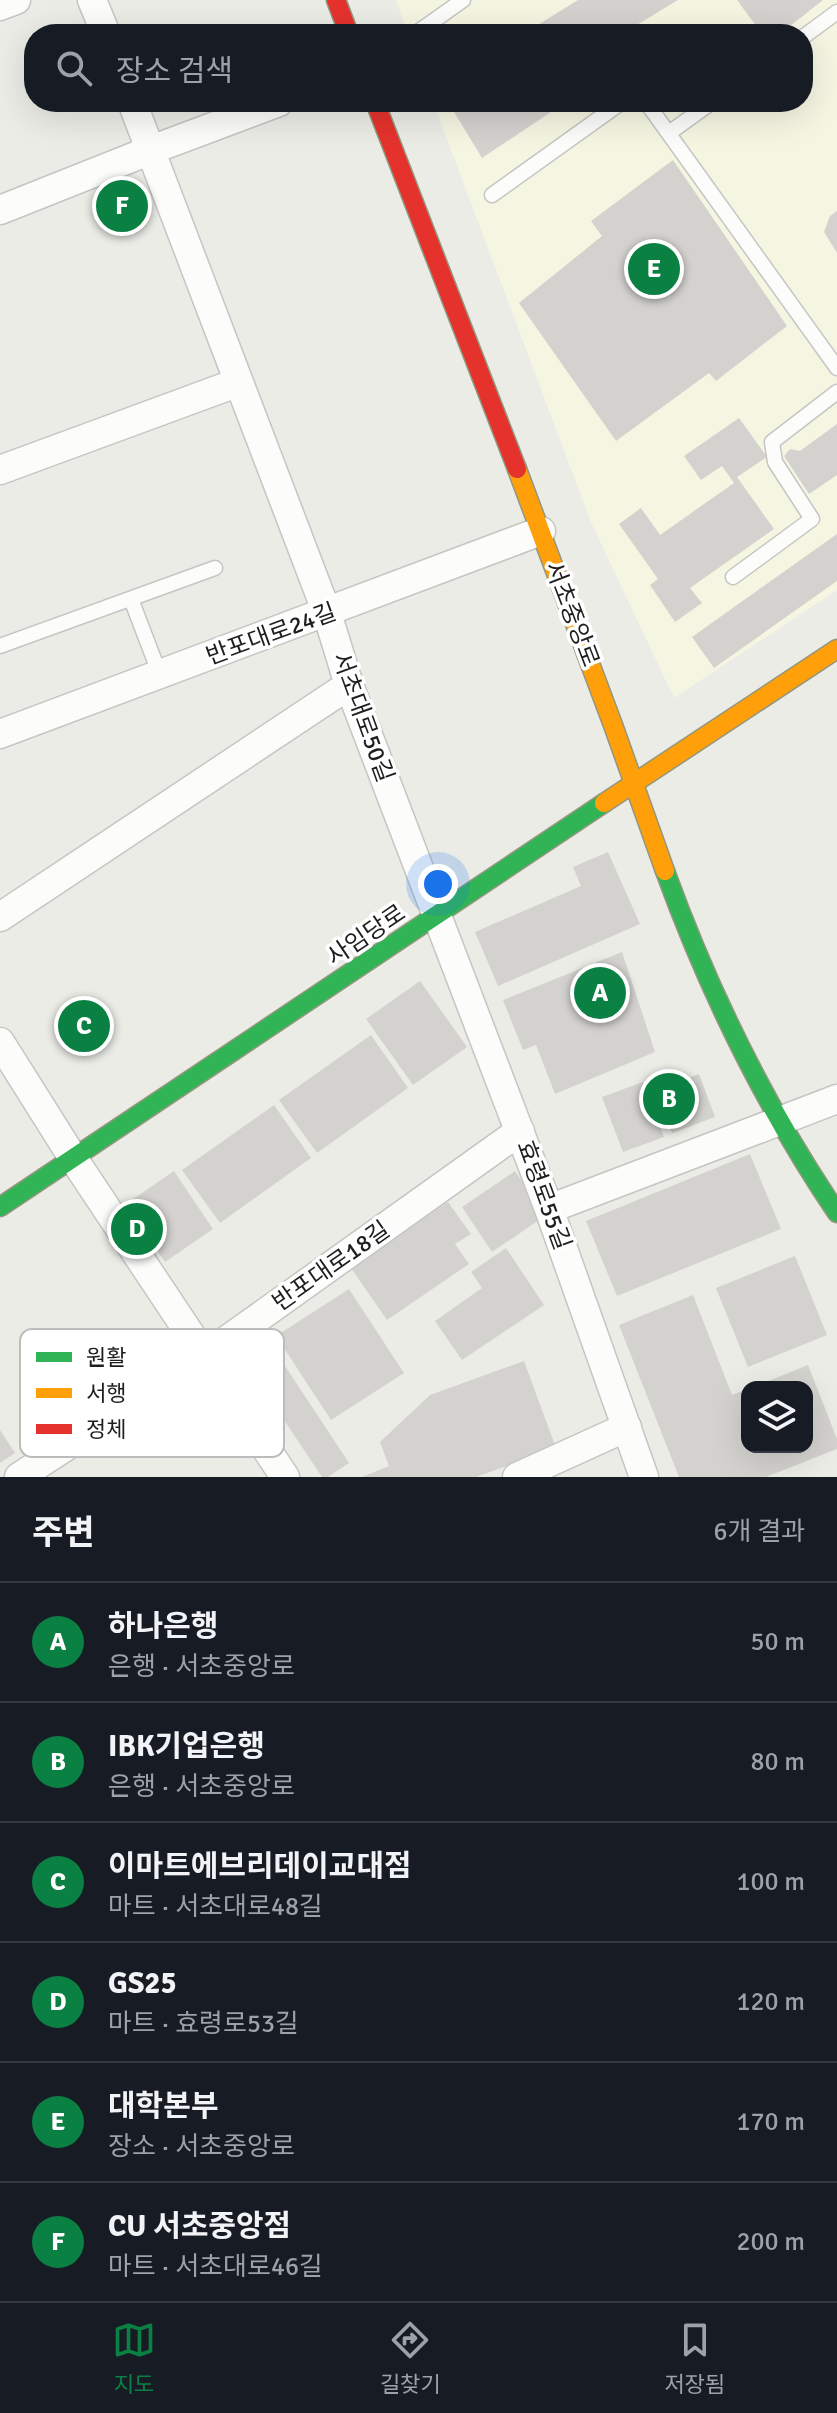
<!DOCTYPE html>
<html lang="ko">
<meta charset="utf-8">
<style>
:root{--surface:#171b24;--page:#242831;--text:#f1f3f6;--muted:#9ea1a6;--line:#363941;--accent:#0b8043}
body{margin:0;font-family:Signika,"Noto Sans KR",sans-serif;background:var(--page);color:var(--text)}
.controls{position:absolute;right:24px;bottom:24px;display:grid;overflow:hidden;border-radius:16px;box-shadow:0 8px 32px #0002}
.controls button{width:72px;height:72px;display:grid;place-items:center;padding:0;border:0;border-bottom:2px solid var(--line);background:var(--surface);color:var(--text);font:40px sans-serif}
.you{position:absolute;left:438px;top:884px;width:28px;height:28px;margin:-20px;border:6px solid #fff;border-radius:50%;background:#1a73e8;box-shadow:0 0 0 12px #1a73e833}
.badge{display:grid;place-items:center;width:52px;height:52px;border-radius:50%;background:var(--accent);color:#fff;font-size:26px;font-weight:700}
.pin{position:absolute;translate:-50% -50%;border:4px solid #fff;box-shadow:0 2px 8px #0006}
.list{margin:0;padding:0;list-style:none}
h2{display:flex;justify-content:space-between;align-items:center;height:104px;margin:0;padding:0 32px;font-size:34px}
h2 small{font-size:26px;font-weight:400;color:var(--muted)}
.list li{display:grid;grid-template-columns:52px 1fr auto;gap:24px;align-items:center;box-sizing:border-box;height:120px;padding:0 32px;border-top:2px solid var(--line)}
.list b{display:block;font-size:30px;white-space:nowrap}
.list p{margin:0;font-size:26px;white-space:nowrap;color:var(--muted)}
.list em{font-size:26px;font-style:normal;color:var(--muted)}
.icon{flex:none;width:44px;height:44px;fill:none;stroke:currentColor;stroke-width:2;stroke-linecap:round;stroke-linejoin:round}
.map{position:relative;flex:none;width:837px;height:1477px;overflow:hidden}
.search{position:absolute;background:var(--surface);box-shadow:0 8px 32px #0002;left:24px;right:24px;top:24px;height:88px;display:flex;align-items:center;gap:20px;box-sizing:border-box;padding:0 28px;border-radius:32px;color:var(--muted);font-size:30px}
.sheet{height:824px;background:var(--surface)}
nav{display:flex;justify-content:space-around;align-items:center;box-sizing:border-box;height:112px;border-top:2px solid var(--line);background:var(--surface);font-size:22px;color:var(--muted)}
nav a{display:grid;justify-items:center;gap:4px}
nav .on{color:var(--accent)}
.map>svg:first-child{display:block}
.education{fill:#f5f6e2}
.building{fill:#d3d2ce}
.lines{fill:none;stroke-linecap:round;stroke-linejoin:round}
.lane-casing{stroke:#c5c5c3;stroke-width:17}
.street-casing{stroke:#c5c5c3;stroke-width:31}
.fast-casing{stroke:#93977e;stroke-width:21}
.slow-casing{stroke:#93977e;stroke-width:21}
.jam-casing{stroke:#93977e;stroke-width:21}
.lane{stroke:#fcfcfb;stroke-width:14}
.street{stroke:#fcfcfb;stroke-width:28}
.fast{stroke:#30b455;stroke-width:18}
.slow{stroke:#ff9f0a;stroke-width:18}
.jam{stroke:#e5322d;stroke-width:18}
.labels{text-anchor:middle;stroke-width:7;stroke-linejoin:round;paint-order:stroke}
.street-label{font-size:24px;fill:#1e1e1e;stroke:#fff}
.key{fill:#fff;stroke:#bcbcbc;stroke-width:2}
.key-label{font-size:22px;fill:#1e1e1e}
</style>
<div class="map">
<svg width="837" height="1477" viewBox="0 0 837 1477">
<rect width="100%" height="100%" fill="#ecece7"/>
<path class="education" d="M396,0H837V590L674,698L591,522L433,102H803V34H408Z"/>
<path class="building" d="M578,0H678L622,34H523Z
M737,0H823L780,34H762Z
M448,102H566L482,158Z
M673,160L787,326L716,381L709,373L616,441L519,303L602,236L591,221Z
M837,211V253L824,232L830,216Z
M739,418L767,457L737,477L774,529L690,588L702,603L675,622L650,585L658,579L619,524L641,508L660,535L734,483L722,466L701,480L684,456Z
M837,424V475L809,494L784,456L790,449L800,451Z
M837,534V581L714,668L692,637Z
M608,852L640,924L498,986L475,932L581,886L573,867Z
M622,952L655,1052L555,1094L536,1045L523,1050L503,1000Z
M420,981L467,1047L413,1085L366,1019Z
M371,1035L408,1088L317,1153L279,1100Z
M699,1074L715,1117L672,1133L656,1090Z
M643,1082L664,1137L623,1152L602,1097Z
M274,1105L311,1158L220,1223L182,1170Z
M750,1154L781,1229L617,1296L586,1221Z
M174,1171L213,1229L165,1262L126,1204Z
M515,1171L545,1216L492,1252L462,1207Z
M448,1202L471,1234L455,1244L469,1264L387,1320L351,1268Z
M506,1248L544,1305L462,1360L435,1321L482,1288L471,1272Z
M795,1256L827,1335L748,1367L716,1288Z
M349,1289L404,1373L331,1420L276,1336Z
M693,1295L732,1395L747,1389V1447H807V1387H753L808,1365L837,1439V1449L766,1477H679L619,1325Z
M268,1340L349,1463L328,1477H322L242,1357Z
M524,1361L556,1448L476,1477H362L389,1466L380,1442L430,1395Z
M0,1430L15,1453L0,1463Z"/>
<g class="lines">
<defs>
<path id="lane" d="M415,34L463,0
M803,37L837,12
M646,102L837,368
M669,133L712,102
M492,195L622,102
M733,577L812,519L775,462L772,442L837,392
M131,599L160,675
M0,646L215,568"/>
<path id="street" d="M92,0L106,34
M0,6L16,0
M132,102L327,613L349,685L549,1209L644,1477
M0,210L151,150L279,102
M0,470L239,382
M0,734L541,531
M0,917L349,685
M0,1042L73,1158L285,1477
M549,1209L837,1099
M19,1477L206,1355L520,1131
M517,1477L627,1427"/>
<path id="fast" d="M665,871C709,992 765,1106 837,1213
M0,1207L604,803"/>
<path id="slow" d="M517,469L613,725L665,871
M604,803L837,649"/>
<path id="jam" d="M336,0L349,34
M375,102L517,469"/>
</defs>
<use href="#lane" class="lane-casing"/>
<use href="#street" class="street-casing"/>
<use href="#fast" class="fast-casing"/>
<use href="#slow" class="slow-casing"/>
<use href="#jam" class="jam-casing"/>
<use href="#lane" class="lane"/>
<use href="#street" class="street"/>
<use href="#fast" class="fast"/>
<use href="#slow" class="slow"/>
<use href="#jam" class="jam"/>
</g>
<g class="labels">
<g class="street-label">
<text transform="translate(572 614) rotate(69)" y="8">서초중앙로</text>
<text transform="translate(271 634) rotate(-20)" y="8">반포대로24길</text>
<text transform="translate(363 717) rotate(70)" y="8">서초대로50길</text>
<text transform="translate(366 935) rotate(-34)" y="8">사임당로</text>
<text transform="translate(544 1195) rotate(70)" y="8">효령로55길</text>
<text transform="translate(331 1266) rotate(-35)" y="8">반포대로18길</text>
</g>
</g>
<rect x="20" y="1329" width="264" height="128" rx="12" class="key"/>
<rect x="36" y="1352" width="36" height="10" fill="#30b455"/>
<rect x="36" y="1388" width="36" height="10" fill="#ff9f0a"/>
<rect x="36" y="1424" width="36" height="10" fill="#e5322d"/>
<g class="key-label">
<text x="86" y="1365">원활</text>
<text x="86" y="1401">서행</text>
<text x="86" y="1437">정체</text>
</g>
</svg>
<div class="controls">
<button><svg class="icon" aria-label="layers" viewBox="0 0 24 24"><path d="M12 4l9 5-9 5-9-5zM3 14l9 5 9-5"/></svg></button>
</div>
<div class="you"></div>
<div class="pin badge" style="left:600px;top:993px">A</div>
<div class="pin badge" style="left:669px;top:1099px">B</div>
<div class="pin badge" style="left:84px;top:1026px">C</div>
<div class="pin badge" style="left:137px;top:1229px">D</div>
<div class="pin badge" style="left:654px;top:269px">E</div>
<div class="pin badge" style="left:122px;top:206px">F</div>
<div class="search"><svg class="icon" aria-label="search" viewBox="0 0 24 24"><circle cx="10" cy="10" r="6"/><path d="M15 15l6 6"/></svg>장소 검색</div>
</div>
<section class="sheet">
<h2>주변<small>6개 결과</small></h2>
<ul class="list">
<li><span class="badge">A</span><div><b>하나은행</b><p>은행 · 서초중앙로</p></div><em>50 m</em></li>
<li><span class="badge">B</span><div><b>IBK기업은행</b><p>은행 · 서초중앙로</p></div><em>80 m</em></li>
<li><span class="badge">C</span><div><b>이마트에브리데이교대점</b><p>마트 · 서초대로48길</p></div><em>100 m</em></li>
<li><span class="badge">D</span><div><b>GS25</b><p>마트 · 효령로53길</p></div><em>120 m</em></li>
<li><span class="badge">E</span><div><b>대학본부</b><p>장소 · 서초중앙로</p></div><em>170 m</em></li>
<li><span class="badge">F</span><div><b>CU 서초중앙점</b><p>마트 · 서초대로46길</p></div><em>200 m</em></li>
</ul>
</section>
<nav>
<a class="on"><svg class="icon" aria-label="map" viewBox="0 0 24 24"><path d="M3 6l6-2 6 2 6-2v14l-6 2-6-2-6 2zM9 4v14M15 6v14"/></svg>지도</a>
<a><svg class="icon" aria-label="directions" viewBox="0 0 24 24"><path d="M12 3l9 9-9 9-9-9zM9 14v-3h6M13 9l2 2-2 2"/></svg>길찾기</a>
<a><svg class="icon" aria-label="saved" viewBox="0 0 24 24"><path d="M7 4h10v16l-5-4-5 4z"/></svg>저장됨</a>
</nav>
